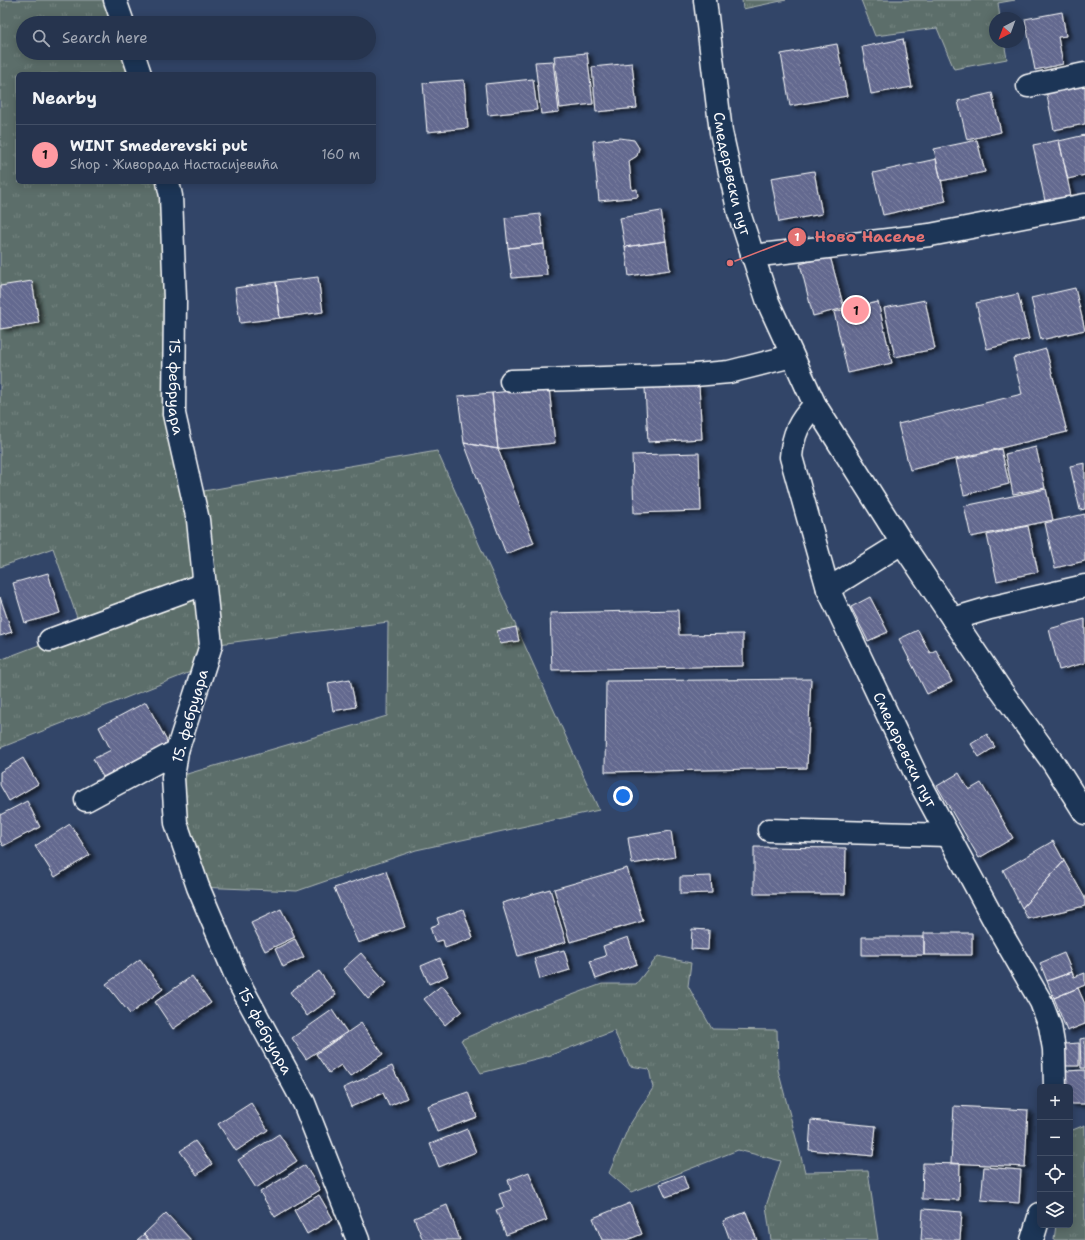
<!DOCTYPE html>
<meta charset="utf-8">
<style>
:root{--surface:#26344e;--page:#2e3c55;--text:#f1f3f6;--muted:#a4aab6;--line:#424f66;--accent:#ff9aa2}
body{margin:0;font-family:"Shantell Sans",sans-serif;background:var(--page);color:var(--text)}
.controls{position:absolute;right:12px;bottom:12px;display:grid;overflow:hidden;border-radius:6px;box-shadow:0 2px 10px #0003}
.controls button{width:36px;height:36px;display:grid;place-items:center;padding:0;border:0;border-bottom:1px solid var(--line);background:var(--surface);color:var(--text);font:20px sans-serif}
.compass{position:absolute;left:989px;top:12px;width:36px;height:36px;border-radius:50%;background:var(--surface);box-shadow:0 2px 10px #0003;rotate:221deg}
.you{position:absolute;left:623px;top:796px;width:14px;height:14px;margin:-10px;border:3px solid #fff;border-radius:50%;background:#1a73e8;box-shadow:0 0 0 6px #1a73e833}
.badge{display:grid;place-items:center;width:26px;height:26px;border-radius:50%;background:var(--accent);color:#111;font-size:13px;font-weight:700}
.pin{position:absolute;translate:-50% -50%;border:2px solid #fff;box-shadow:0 1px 4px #0006}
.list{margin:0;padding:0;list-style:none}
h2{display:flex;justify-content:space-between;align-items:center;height:52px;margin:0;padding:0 16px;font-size:17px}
h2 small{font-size:13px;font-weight:400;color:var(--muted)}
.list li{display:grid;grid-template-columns:26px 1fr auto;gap:12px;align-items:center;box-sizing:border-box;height:60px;padding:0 16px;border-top:1px solid var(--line)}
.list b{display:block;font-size:15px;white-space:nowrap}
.list p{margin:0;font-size:13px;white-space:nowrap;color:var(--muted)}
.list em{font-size:13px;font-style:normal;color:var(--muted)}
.icon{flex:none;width:22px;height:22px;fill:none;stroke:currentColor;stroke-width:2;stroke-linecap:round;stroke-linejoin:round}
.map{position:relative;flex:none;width:1085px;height:1240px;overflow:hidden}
.search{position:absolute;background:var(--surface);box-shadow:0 2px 10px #0003;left:16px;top:16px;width:360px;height:44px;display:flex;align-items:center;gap:10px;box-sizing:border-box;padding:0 14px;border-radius:22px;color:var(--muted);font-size:15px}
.panel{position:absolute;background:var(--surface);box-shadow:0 2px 10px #0003;left:16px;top:72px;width:360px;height:112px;border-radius:6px}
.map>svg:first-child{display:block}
.grass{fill:url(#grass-tufts);stroke:#adb6b4}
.building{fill:url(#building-back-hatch);stroke:#fff;filter:url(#shadow)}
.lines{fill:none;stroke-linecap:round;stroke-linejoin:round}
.minor-casing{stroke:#fff;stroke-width:25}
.major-casing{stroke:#fff;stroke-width:25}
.minor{stroke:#1d3557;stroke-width:22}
.major{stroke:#1d3557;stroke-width:22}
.labels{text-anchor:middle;stroke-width:3;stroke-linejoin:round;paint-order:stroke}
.street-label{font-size:15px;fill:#fff;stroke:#1d3557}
.leader{fill:none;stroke:#e47373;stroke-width:1.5}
.callout-dot{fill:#e47373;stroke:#1d3557;stroke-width:1.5}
.mark-label{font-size:12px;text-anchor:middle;font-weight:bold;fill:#fff}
.callout-label{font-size:16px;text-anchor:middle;font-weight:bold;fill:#e47373;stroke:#1d3557;stroke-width:3;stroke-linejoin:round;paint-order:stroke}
</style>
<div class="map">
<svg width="1085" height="1240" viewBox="0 0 1085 1240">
<defs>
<pattern id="grass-tufts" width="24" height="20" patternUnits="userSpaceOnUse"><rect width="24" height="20" fill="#5b6e6a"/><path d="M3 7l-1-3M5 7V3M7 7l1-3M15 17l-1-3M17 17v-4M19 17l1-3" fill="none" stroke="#748480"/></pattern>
<pattern id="building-back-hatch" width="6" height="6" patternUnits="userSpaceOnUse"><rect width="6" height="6" fill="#64698f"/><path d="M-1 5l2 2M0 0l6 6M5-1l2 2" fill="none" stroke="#7b80a0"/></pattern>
<filter id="shadow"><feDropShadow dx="4.5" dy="2.5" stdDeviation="2" flood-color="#0009"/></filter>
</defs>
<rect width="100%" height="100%" fill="#324568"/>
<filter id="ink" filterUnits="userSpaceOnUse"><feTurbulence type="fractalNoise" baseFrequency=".025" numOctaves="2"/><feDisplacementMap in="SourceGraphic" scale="8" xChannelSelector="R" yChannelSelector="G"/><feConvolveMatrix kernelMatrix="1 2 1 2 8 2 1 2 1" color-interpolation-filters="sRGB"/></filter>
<g filter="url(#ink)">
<path class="grass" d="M0,0H115L123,23H23V53H133L140,74H18V182H168L175,299L192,493L437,451L599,810L416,850L297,891L198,887L173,778L387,716L388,622L211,645L203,667L0,748V660L81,629L53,548L0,567Z
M742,0H786L743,9Z
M861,0H1015L998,3L1000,18H995V42H1004L1007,59L954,69L937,28L875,36Z
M658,956L691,963L688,986L712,1029L777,1030L778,1070L805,1172L868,1171L878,1240H771L766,1206L781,1161L738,1150L631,1192L609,1173L629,1126L653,1088L649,1069L630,1066L614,1031L551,1055L481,1073L461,1040L515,1016L602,984H636Z
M1085,1125V1240H1054L1056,1225H1070V1131Z"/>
<path class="building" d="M1062,12L1066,36L1058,37L1063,64L1035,70L1025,19Z
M903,39L912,87L871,94L862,47Z
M837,44L847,96L790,106L781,54Z
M587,53L593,104L560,108L554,56Z
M553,61L559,112L541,114L535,62Z
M632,63L637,108L596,112L592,67Z
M533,79L537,110L488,115L485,84Z
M464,80L468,128L427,132L423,83Z
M1085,84V124L1054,130L1046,91Z
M992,93L1001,132L967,140L958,101Z
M1085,135V175L1068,179L1059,141Z
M620,138L634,140L639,148L637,156L629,161L632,190L637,189L638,197L599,201L593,141Z
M977,140L985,172L941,181L934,149Z
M1059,140L1071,196L1045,201L1033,145Z
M936,159L946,201L883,215L873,173Z
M814,171L822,214L779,222L771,178Z
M661,211L666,241L625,247L620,218Z
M540,214L544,244L508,248L505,218Z
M666,241L670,270L629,276L625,247Z
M544,244L547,275L512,278L508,248Z
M830,256L844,308L813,316L800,264Z
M318,277L323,312L280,318L276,282Z
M32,281L39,323L0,329V286Z
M276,282L280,318L240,323L235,288Z
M1075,288L1085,330L1041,340L1031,298Z
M1018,294L1029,339L987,349L976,303Z
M925,300L935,349L895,357L884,308Z
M878,302L892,363L848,373L834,312Z
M1046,349L1067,432L910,470L898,424L1022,394L1013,358Z
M699,385L702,439L648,442L645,388Z
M549,387L555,443L498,449L492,393Z
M492,393L498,449L464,443L458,396Z
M464,443L498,449L534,543L506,554Z
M1036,447L1045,488L1013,494L1005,454Z
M1001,449L1009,484L964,495L956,460Z
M699,453L701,511L634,513L632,455Z
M1085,463V509L1080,510L1070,466Z
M1046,489L1053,520L971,537L964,506Z
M1085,514V561L1055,568L1045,523Z
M1028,526L1038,572L997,581L987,535Z
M48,573L60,613L25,623L13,583Z
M0,597L12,632L0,636Z
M870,597L888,632L868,641L851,607Z
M678,610L679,635L743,634V666L552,670L550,613Z
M1085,619V663L1059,670L1049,629Z
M516,627L519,641L500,644L497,631Z
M918,630L930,653L936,650L952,682L927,694L899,639Z
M350,679L356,707L333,711L328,683Z
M811,679L807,768L605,772L606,681Z
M146,702L168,743L103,777L93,759L111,750L99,727Z
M987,734L995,747L979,757L971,744Z
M23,758L38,784L9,801L0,785V772Z
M959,773L969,790L981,783L1013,838L979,858L937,786Z
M27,801L40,827L3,846L0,841V815Z
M70,824L90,855L55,877L35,846Z
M671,831L675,857L632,864L628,838Z
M1053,841L1064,861L1022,908L1003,870Z
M754,847L846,848L845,894H754Z
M1064,861L1085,898V906L1028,919L1022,908Z
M627,868L643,921L570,942L554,889Z
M386,871L405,927L358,943L334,888Z
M711,876L712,893L680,894V877Z
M550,889L566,942L518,956L502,903Z
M281,909L295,937L265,951L251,923Z
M463,909L473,938L445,948L443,940L435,942L430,927L439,924L437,918Z
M692,929L709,930L708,950L691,949Z
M924,933H972V955H924Z
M628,937L637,964L596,979L590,961L606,956L603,946Z
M862,937H924V955H862Z
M295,939L304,957L283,967L275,949Z
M564,950L570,970L540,979L534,958Z
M361,953L387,983L368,999L343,969Z
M1064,953L1072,972L1047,981L1040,963Z
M440,958L448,976L429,984L421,966Z
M140,959L163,989L130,1014L106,984Z
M319,971L336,995L307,1016L290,992Z
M1072,972L1074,977L1085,973V985L1054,998L1047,981Z
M192,976L211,1003L173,1029L155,1002Z
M442,985L462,1011L445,1025L424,999Z
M1078,988L1085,1004V1024L1067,1031L1054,998Z
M332,1010L347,1032L306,1059L292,1038Z
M361,1023L383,1054L350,1077L341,1065L329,1073L316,1054Z
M1085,1038V1068H1081L1080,1039Z
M1079,1043V1066H1066L1065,1044Z
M392,1066L407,1098L389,1106L383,1093L351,1107L343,1088Z
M1085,1070V1104H1070V1087H1066L1065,1071Z
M468,1092L477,1117L437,1132L427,1106Z
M251,1103L268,1130L236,1151L218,1124Z
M954,1106L1028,1110L1025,1167L951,1163Z
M811,1120L876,1126L873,1156L809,1150Z
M467,1129L476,1152L439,1167L430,1144Z
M279,1134L297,1161L256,1188L238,1160Z
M195,1141L212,1164L197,1175L180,1151Z
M923,1163L960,1164L959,1200L922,1199Z
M305,1165L320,1190L275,1217L260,1192Z
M984,1167L1021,1170L1019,1203L981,1200Z
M529,1172L547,1220L506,1235L496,1210L504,1207L499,1194L511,1190L508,1180Z
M683,1175L688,1189L666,1197L660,1184Z
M319,1195L333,1219L307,1234L294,1210Z
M630,1203L642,1234L627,1240H602L593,1218Z
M447,1205L460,1240H423L414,1218Z
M923,1209L962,1212L960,1240H921Z
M746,1212L757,1240H730L723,1221Z
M166,1213L191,1240H149L144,1234Z
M144,1234L149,1240H137Z"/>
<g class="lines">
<defs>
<g id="minor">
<path d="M115,0L123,23"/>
<path d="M133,53L140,74"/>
<path d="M1028,86L1085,74"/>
<path id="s1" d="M168,182L171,196L175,299L174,414L198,520L211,645L177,751L173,778L176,823L198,887L238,981L304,1103L358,1240"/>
<path d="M752,256L930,235L1085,205"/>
<path d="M511,381L695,375L729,372L792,356"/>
<path id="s2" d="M815,405C799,421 793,434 791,457L828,589L919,781L995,922L1041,1002L1050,1026L1054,1049L1055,1087"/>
<path d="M828,589L902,543"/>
<path d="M953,619L990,608L1085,586"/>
<path d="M50,640L204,584"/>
<path d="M86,800L177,751"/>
<path d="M769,830L947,835"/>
<path d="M1032,1240L1040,1214"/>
</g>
<g id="major">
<path id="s3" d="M705,0L721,132L739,213L768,302L815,405L902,543L1000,689L1054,764L1085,813"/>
</g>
</defs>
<use href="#minor" class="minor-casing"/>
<use href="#major" class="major-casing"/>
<use href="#minor" class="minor"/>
<use href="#major" class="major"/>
</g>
</g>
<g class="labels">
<g class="street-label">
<text dy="5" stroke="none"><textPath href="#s3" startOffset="176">Смедеревски пут</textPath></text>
<text dy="5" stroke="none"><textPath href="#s1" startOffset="205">15. фебруара</textPath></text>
<text transform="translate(190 716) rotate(-74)" y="5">15. фебруара</text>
<text dy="5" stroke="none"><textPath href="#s2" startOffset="374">Смедеревски пут</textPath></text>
<text dy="5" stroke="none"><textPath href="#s1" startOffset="877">15. фебруара</textPath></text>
</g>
</g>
<path class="leader" d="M730 263L797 237"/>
<g class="callout-dot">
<circle cx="730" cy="263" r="4"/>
<circle cx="797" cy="237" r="10"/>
</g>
<g class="mark-label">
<text x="797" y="241">1</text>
</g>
<g class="callout-label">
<text x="870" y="242">Ново Насеље</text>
</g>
</svg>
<div class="controls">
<button>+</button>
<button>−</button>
<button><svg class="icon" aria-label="locate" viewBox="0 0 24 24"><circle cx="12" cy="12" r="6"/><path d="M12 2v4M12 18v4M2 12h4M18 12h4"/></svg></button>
<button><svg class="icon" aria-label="layers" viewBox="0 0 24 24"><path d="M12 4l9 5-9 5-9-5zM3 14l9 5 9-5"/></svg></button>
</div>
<svg class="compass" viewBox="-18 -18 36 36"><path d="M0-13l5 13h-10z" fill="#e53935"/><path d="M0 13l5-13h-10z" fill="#a4aab6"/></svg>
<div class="you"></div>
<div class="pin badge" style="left:856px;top:310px">1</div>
<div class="search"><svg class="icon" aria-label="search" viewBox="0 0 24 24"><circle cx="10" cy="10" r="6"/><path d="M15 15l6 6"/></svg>Search here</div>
<section class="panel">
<h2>Nearby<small></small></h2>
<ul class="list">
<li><span class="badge">1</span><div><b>WINT Smederevski put</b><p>Shop · Живорада Настасијевића</p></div><em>160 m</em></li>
</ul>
</section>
</div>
